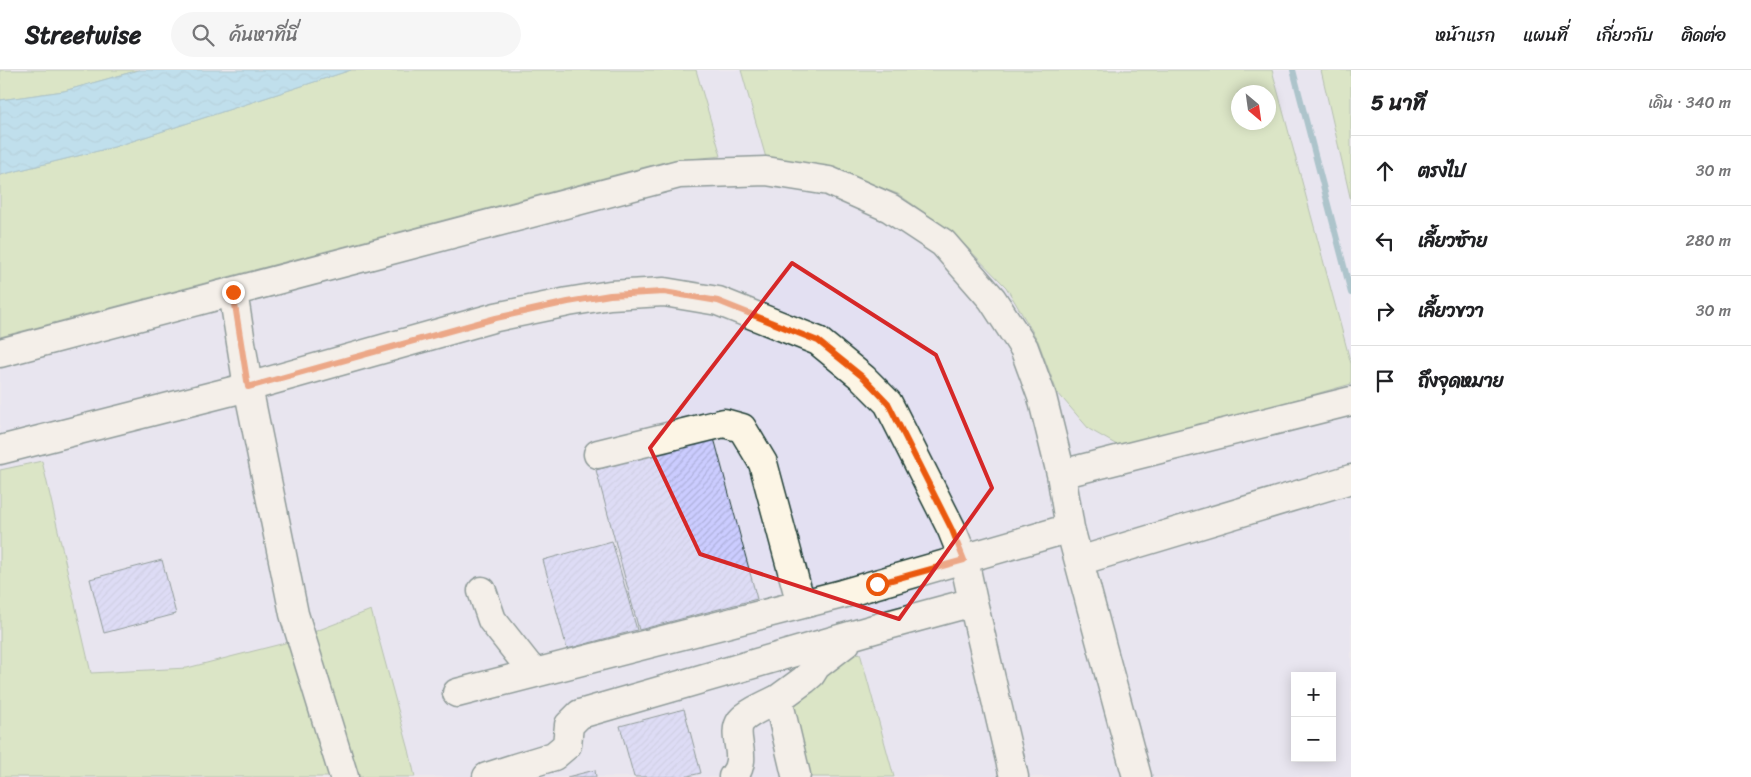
<!DOCTYPE html>
<html lang="th">
<meta charset="utf-8">
<style>
:root{--surface:#fff;--page:#f6f6f6;--text:#202124;--muted:#757577;--line:#e0e0e0}
body{margin:0;font-family:Sriracha,"Playpen Sans Thai",sans-serif;background:var(--page);color:var(--text)}
.controls{position:absolute;right:15px;bottom:15px;display:grid;overflow:hidden;border-radius:0px;box-shadow:0 2px 12px #0003}
.controls button{width:45px;height:45px;display:grid;place-items:center;padding:0;border:0;border-bottom:1px solid var(--line);background:var(--surface);color:var(--text);font:25px sans-serif}
.compass{position:absolute;left:1231px;top:15px;width:45px;height:45px;border-radius:50%;background:var(--surface);box-shadow:0 2px 12px #0003;rotate:151deg}
.stop{position:absolute;width:15px;height:15px;margin:-11px;border:4px solid #ea580c;border-radius:50%;background:#fff}
.stop.end{background:#ea580c;border-color:#fff;box-shadow:0 1px 5px #0008}
.list{margin:0;padding:0;list-style:none}
h2{display:flex;justify-content:space-between;align-items:center;height:65px;margin:0;padding:0 20px;font-size:21px}
h2 small{font-size:16px;font-weight:400;color:var(--muted)}
.list li{display:grid;grid-template-columns:32px 1fr auto;gap:15px;align-items:center;box-sizing:border-box;height:70px;padding:0 20px;border-top:1px solid var(--line)}
.list b{display:block;font-size:19px;white-space:nowrap}
.list em{font-size:16px;font-style:normal;color:var(--muted)}
.icon{flex:none;width:28px;height:28px;fill:none;stroke:currentColor;stroke-width:2;stroke-linecap:round;stroke-linejoin:round}
.map{position:relative;flex:none;width:1351px;height:707px;overflow:hidden}
header{display:flex;align-items:center;gap:30px;box-sizing:border-box;height:70px;padding:0 25px;background:var(--surface);border-bottom:1px solid var(--line)}
header strong{font-size:24px}
nav{display:flex;gap:28px;margin-inline-start:auto;font-size:18px}
.search{width:350px;height:45px;background:var(--page);display:flex;align-items:center;gap:12px;box-sizing:border-box;padding:0 18px;border-radius:28px;color:var(--muted);font-size:19px}
main{display:flex}
aside{flex:1;background:var(--surface)}
.map>svg:first-child{display:block}
.built{fill:#e3e0f2;fill-rule:evenodd}
.green{fill:#c5e097;stroke:#728e66;fill-rule:evenodd}
.water{fill:url(#water-waves);stroke:#5f97a2}
.lines{fill:none;stroke-linecap:round;stroke-linejoin:round}
.stream{stroke:#5f97a2;stroke-width:6}
.building{fill:url(#building-hatch);stroke:#1f3d34}
.minor-casing{stroke:#1f3d34;stroke-width:31}
.minor{stroke:#fcf5e5;stroke-width:28}
.route{stroke:#ea580c;stroke-width:6}
.marked{fill:none;stroke:#d62828;stroke-width:4;stroke-linejoin:round}
</style>
<header>
<strong>Streetwise</strong>
<div class="search"><svg class="icon" aria-label="search" viewBox="0 0 24 24"><circle cx="10" cy="10" r="6"/><path d="M15 15l6 6"/></svg>ค้นหาที่นี่</div>
<nav><a>หน้าแรก</a><a>แผนที่</a><a>เกี่ยวกับ</a><a>ติดต่อ</a></nav>
</header>
<main>
<div class="map">
<svg width="1351" height="707" viewBox="0 0 1351 707">
<defs>
<pattern id="water-waves" width="16" height="10" patternUnits="userSpaceOnUse" patternTransform="scale(1.25)"><rect width="16" height="10" fill="#8ad3eb"/><path d="M0 5q4-4 8 0t8 0" fill="none" stroke="#77b6ca"/></pattern>
<pattern id="building-hatch" width="6" height="6" patternUnits="userSpaceOnUse" patternTransform="scale(1.25)"><rect width="6" height="6" fill="#cbccff"/><path d="M-1 1l2-2M0 6l6-6M5 7l2-2" fill="none" stroke="#aeb0db"/></pattern>
</defs>
<rect width="100%" height="100%" fill="#ede9ed"/>
<filter id="ink" filterUnits="userSpaceOnUse"><feTurbulence type="fractalNoise" baseFrequency=".02" numOctaves="2"/><feDisplacementMap in="SourceGraphic" scale="10" xChannelSelector="R" yChannelSelector="G"/><feConvolveMatrix kernelMatrix="1 2 1 2 8 2 1 2 1" color-interpolation-filters="sRGB"/></filter>
<g filter="url(#ink)">
<path class="built" d="M0,0H1351V707H0ZM1238,22H1268V52H1238ZM1295,606H1332V688H1295Z"/>
<path class="green" d="M0,0H139L64,21L0,30Z
M351,0H696L721,86L664,92L0,267V105L114,77Z
M741,0H1272L1351,294V314L1149,371L1117,375L1089,359L1057,322L1038,271L1006,217L952,162L898,124L829,98L766,88ZM1238,22H1268V52H1238Z
M1321,0H1351V131Z
M42,391L91,603L187,598L285,573L371,540L409,680L415,707H0V400Z
M860,583L894,707H808L782,610Z"/>
<path class="water" d="M139,0H351L114,77L0,105V30L64,21Z"/>
<g class="lines">
<path class="stream" d="M1293,0L1351,223"/>
</g>
<path class="building" d="M714,368L757,529L639,560L596,400Z
M612,471L637,560L567,579L543,490Z
M162,490L176,544L104,563L90,509Z
M684,639L701,703L684,707H634L620,656Z
M595,700L596,707H567Z"/>
<g class="lines">
<defs>
<path id="minor" d="M233,222L248,317L294,544L344,707
M0,283L679,104L766,101L829,111L890,138L943,173L992,229L1024,278L1042,327L1061,404L1070,458L1137,707
M0,380L248,317L496,247L568,232L610,225L664,222L718,231L818,271L863,308L888,333L952,460L964,490L973,532L1014,707
M598,384L724,353L742,358L763,393L801,534
M1061,404L1351,331
M1079,491L1351,409
M482,521L492,550L533,602
M457,623L842,524L1070,458
M796,705L778,629L804,610L811,604L816,596L846,573
M487,707L515,698
M518,707L515,698L554,686L567,675L569,655L580,644L888,555L973,532
M733,707C750,687 730,666 741,651C747,643 768,634 778,629"/>
</defs>
<use href="#minor" class="minor-casing"/>
<use href="#minor" class="minor"/>
</g>
</g>
<g class="lines" filter="url(#ink)">
<path class="route" d="M233,222L248,317L496,248L568,232L610,225L664,222L718,231L818,271L864,308L888,333L952,460L964,490L877,514"/>
</g>
<path d="M0 0H1351V707H0ZM792,193L936,285L992,418L899,549L700,484L650,378Z" fill="#ede9ed" fill-opacity=".55" fill-rule="evenodd"/>
<path class="marked" d="M792,193L936,285L992,418L899,549L700,484L650,378Z"/>
</svg>
<div class="controls">
<button>+</button>
<button>−</button>
</div>
<svg class="compass" viewBox="-18 -18 36 36"><path d="M0-13l5 13h-10z" fill="#e53935"/><path d="M0 13l5-13h-10z" fill="#757577"/></svg>
<div class="stop" style="left:877px;top:514px"></div>
<div class="stop end" style="left:233px;top:222px"></div>
</div>
<aside>
<h2>5 นาที<small>เดิน · 340 m</small></h2>
<ul class="list">
<li><svg class="icon" aria-label="ahead" viewBox="0 0 24 24"><path d="M12 20V5M6 11l6-6 6 6"/></svg><div><b>ตรงไป</b></div><em>30 m</em></li>
<li><svg class="icon" aria-label="left" viewBox="0 0 24 24"><path d="M17 20v-9H6M10 6l-5 5 5 5"/></svg><div><b>เลี้ยวซ้าย</b></div><em>280 m</em></li>
<li><svg class="icon" aria-label="right" viewBox="0 0 24 24"><path d="M7 20v-9h11M14 6l5 5-5 5"/></svg><div><b>เลี้ยวขวา</b></div><em>30 m</em></li>
<li><svg class="icon" aria-label="arrive" viewBox="0 0 24 24"><path d="M6 21V4h12l-3 4 3 4H6"/></svg><div><b>ถึงจุดหมาย</b></div></li>
</ul>
</aside>
</main>
